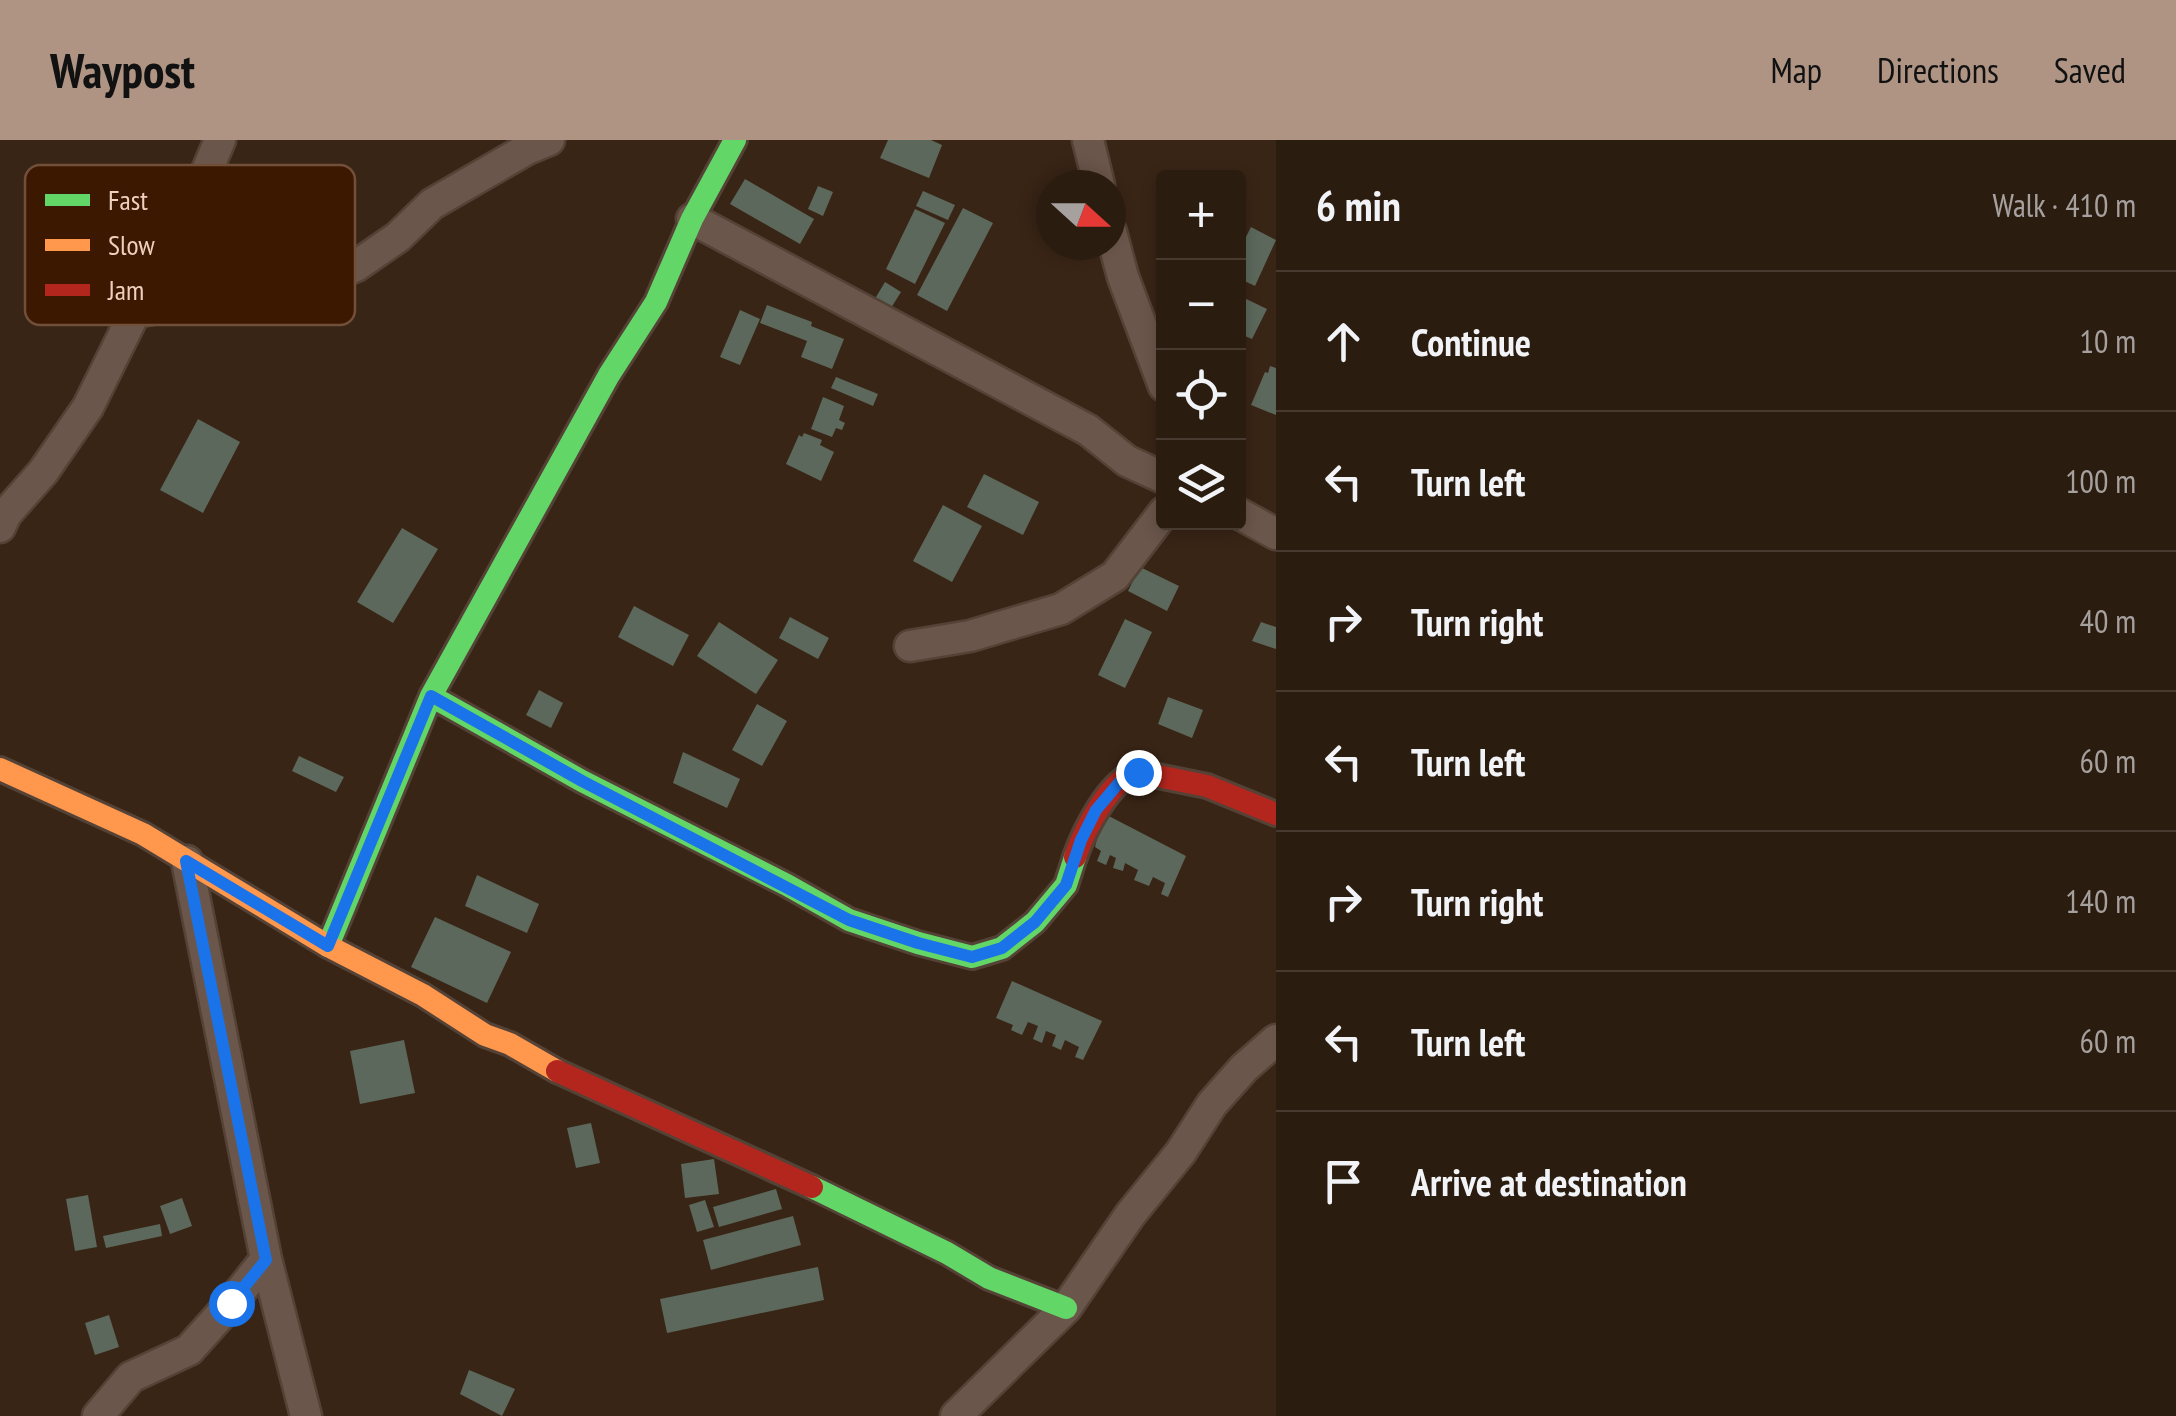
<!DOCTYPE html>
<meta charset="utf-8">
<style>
:root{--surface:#2b1c10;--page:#332519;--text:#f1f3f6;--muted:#a6a19f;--line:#473a30;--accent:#af9484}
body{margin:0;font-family:"PT Sans Narrow",sans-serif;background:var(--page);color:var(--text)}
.controls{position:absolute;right:30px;top:30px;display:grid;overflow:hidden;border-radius:10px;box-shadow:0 5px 15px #0003}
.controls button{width:90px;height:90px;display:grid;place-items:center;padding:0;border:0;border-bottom:2px solid var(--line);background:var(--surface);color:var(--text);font:50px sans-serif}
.compass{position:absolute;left:1036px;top:30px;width:90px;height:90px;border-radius:50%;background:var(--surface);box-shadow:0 5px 15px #0003;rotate:111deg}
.stop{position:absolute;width:30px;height:30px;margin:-22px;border:8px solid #1a73e8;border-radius:50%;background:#fff}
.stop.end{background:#1a73e8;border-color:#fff;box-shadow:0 2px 10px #0008}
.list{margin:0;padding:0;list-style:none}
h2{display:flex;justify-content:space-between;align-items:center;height:130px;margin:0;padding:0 40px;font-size:42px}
h2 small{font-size:32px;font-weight:400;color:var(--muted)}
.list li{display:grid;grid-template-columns:65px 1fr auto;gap:30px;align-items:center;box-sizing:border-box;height:140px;padding:0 40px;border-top:2px solid var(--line)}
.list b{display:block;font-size:38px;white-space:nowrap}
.list em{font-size:32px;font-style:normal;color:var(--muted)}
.icon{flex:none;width:55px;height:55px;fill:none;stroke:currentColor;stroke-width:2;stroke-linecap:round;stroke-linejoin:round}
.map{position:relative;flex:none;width:1276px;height:1276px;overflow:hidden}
header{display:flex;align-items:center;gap:60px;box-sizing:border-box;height:140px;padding:0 50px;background:var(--accent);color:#111}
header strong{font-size:48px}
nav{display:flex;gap:55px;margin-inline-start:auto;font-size:35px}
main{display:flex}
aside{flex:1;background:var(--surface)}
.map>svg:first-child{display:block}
.building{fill:#5b685b}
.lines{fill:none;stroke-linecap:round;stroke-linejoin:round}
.street-casing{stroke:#544236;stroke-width:35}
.fast-casing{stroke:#544236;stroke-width:28}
.slow-casing{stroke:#544236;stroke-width:28}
.jam-casing{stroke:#544236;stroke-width:28}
.street{stroke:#6b564b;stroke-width:30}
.fast{stroke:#63d668;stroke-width:22}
.slow{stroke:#ff974d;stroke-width:22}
.jam{stroke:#b3261e;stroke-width:22}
.route{stroke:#1a73e8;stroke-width:12}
.key{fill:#3c1800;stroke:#724f39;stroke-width:2.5}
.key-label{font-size:28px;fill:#efd0bf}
</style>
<header>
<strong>Waypost</strong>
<nav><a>Map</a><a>Directions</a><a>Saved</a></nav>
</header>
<main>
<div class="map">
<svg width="1276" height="1276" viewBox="0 0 1276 1276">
<rect width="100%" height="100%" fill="#392516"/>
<path class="building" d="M888,0H931L942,5L929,38L880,18Z
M745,39L814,79L800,104L730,64Z
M818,46L833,52L823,76L808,69Z
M923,51L955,65L948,80L916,66Z
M963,68L993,83L947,171L917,155Z
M915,69L945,83L915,144L886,129Z
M1251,87L1276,100L1255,146L1238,138V113Z
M885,142L901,152L886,176L870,167Z
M1238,155L1267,169L1252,199L1238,193Z
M767,165L812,182L811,186L844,199L832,229L801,217L807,201L760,183Z
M740,170L760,179L740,225L720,217Z
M1270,226L1276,228V275L1251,265L1265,232L1268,233Z
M836,237L878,254L873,266L831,248Z
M823,257L844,266L839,280L845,283L842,290L836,288L832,297L811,289Z
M198,279L240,302L203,373L160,350Z
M804,293L822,300L820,305L834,312L821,341L786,324L799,295L802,297Z
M984,334L1039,362L1023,395L967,367Z
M943,365L982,386L952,442L913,421Z
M402,388L438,409L393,483L357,462Z
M1140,427L1179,446L1167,471L1128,451Z
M634,466L689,495L673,526L618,497Z
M790,477L829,498L818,519L779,498Z
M1125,479L1152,492L1125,548L1098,535Z
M719,482L778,520L756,554L697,516Z
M1261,482L1276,487V509L1252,501Z
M539,550L563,563L551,588L526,575Z
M1168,557L1203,570L1192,598L1158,584Z
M757,564L787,581L762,626L732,610Z
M683,612L740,639L727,668L673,643Z
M299,616L344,637L336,652L292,631Z
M1103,673L1186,716L1168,757L1161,754L1165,743L1153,737L1149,746L1134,740L1138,730L1125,723L1123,731L1113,728L1116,718L1110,715L1106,725L1097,721L1101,711L1095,707Z
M477,735L539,764L527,793L465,766Z
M435,777L511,812L487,863L411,827Z
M1012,841L1102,881L1083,920L1075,917L1079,907L1065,900L1061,910L1052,906L1056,895L1046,891L1042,903L1033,899L1038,886L1028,882L1022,895L1011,890L1013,885L996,878Z
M404,900L415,953L360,964L350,911Z
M591,983L600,1023L576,1028L567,988Z
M714,1019L719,1054L685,1058L681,1024Z
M776,1049L782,1069L719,1087L713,1067Z
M88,1055L97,1107L75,1111L66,1059Z
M182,1058L192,1086L170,1094L160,1066Z
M705,1060L714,1087L697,1092L689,1065Z
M793,1076L801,1105L711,1130L703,1100Z
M160,1084L162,1096L106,1108L103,1096Z
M818,1127L824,1160L667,1193L660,1159Z
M109,1175L119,1207L95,1215L85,1183Z
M469,1230L515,1249L502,1276L460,1254Z"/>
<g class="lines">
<defs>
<path id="street" d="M1088,0L1099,45
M692,79L1088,290L1127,321L1164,338
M1111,92L1123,137L1164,246
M135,172L324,139L356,126L398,97L432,64L527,9L549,0
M1238,373L1276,394
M0,387L6,374L43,332L88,267L135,172L184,85L220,0
M910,506L970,496L1061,469L1115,436L1164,372
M266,1119L306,1276
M98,1276L131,1237L189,1210L231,1163L266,1119L187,721
M956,1276L1066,1168L1130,1075L1181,1012L1212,964L1244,928L1276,900"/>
<path id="fast" d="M431,556L582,641L787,745L849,780L918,803L972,817L1002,808L1035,782L1066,745L1075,717
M328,806L431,556L609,235L656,162L692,79L735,0
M812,1047L947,1113L989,1138L1066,1168"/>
<path id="slow" d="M0,629L143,694L328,806L423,855L485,895L510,904L557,931"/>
<path id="jam" d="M1075,717C1084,691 1110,638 1138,632L1207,646L1276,674
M557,931L812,1047"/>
</defs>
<use href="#street" class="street-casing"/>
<use href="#fast" class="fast-casing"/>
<use href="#slow" class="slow-casing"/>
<use href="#jam" class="jam-casing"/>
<use href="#street" class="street"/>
<use href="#fast" class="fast"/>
<use href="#slow" class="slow"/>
<use href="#jam" class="jam"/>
</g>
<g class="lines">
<path class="route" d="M231,1163L266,1120L186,721L328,806L431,556L582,641L849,780L918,803L972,817L1002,808L1035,782L1066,745L1081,700L1096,670L1123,638L1138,632"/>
</g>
<rect x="25" y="25" width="330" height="160" rx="15" class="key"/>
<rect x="45" y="54" width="45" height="12" fill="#63d668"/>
<rect x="45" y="99" width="45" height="12" fill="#ff974d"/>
<rect x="45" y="144" width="45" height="12" fill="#b3261e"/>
<g class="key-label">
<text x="108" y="70">Fast</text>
<text x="108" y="115">Slow</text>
<text x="108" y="160">Jam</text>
</g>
</svg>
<div class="controls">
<button>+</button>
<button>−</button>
<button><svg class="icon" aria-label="locate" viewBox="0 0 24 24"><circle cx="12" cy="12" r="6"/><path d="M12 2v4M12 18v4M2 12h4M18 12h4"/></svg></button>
<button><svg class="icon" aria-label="layers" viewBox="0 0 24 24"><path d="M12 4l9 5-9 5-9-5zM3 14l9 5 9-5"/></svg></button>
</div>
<svg class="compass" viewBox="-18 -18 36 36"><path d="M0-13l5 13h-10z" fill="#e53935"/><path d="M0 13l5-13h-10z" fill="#a6a19f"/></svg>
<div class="stop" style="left:231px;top:1163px"></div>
<div class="stop end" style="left:1138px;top:632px"></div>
</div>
<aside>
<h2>6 min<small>Walk · 410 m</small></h2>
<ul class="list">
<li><svg class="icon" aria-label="ahead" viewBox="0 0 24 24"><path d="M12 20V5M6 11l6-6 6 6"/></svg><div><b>Continue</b></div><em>10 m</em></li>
<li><svg class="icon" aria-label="left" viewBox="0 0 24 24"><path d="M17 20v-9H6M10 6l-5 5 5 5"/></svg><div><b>Turn left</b></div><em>100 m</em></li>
<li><svg class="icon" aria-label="right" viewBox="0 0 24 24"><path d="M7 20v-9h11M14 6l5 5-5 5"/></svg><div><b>Turn right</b></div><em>40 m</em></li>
<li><svg class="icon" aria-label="left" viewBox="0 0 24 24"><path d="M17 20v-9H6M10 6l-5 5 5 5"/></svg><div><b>Turn left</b></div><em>60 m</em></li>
<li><svg class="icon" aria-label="right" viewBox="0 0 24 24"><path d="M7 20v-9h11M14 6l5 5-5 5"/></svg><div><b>Turn right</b></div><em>140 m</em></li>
<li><svg class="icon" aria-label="left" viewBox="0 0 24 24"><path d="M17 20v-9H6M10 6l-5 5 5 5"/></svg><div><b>Turn left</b></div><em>60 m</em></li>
<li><svg class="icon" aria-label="arrive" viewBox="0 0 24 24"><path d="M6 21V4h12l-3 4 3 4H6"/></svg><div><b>Arrive at destination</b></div></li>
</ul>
</aside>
</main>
